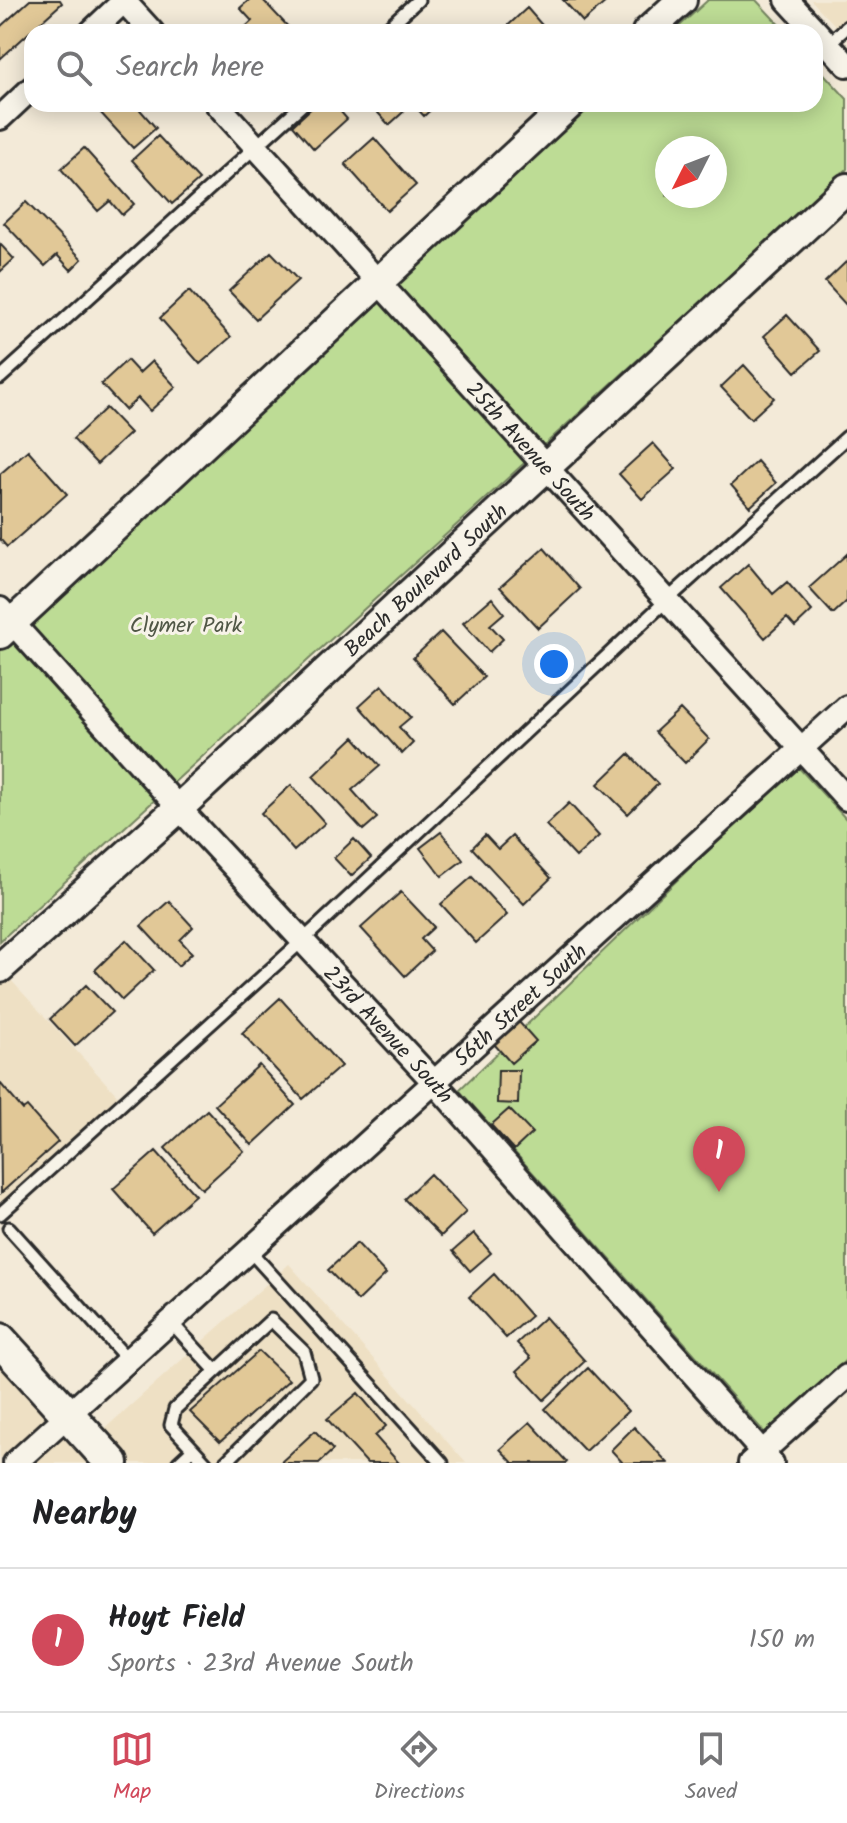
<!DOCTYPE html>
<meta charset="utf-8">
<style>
:root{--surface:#fff;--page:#f2f2f2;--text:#202124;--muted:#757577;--line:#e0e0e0;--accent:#d1495b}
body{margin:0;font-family:Kalam,sans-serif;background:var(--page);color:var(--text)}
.compass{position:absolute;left:655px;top:136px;width:72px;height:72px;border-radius:50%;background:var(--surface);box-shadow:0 4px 20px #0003;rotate:228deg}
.you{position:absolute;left:554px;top:664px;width:28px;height:28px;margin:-20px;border:6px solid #fff;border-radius:50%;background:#1a73e8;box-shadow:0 0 0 12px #1a73e833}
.badge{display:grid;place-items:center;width:52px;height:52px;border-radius:50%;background:var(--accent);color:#fff;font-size:26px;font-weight:700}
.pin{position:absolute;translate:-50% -66px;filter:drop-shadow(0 2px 4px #0008)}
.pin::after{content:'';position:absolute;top:42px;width:28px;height:24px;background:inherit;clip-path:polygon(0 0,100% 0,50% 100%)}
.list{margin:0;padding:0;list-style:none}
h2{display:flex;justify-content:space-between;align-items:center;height:104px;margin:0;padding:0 32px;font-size:34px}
h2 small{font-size:26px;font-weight:400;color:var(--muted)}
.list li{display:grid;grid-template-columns:52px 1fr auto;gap:24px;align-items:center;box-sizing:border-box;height:144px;padding:0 32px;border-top:2px solid var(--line)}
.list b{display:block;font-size:30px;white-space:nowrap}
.list p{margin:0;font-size:26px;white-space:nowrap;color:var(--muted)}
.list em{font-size:26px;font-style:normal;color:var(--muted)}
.icon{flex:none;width:44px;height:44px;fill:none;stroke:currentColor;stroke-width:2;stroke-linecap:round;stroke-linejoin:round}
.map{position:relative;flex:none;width:847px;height:1463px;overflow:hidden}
.search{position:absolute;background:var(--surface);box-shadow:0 4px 20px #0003;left:24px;right:24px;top:24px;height:88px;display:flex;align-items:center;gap:20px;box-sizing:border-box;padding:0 28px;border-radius:24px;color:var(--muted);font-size:30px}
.sheet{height:248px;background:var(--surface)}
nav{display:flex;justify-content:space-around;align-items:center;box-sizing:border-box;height:112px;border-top:2px solid var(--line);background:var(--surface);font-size:22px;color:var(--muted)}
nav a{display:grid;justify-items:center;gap:4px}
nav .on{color:var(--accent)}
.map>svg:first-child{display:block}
.built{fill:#eee0c4}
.green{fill:#bddc95;stroke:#748460;stroke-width:2;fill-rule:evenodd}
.building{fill:#e1c897;stroke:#2b2b2b;stroke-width:2}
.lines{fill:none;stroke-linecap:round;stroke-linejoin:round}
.service-casing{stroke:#2b2b2b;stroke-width:17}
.minor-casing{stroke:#2b2b2b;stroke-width:28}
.tertiary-casing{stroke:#2b2b2b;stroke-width:34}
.secondary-casing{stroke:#2b2b2b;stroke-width:38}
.service{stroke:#f7f3e8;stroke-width:11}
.minor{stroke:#f7f3e8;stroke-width:22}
.tertiary{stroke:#f7f3e8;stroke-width:28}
.secondary{stroke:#f7f3e8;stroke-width:32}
.labels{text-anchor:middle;stroke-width:6;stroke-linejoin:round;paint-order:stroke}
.street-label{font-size:22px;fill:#2b2b2b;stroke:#f7f3e8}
.park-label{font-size:22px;fill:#505746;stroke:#f7f3e8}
</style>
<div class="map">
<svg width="847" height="1463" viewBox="0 0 847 1463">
<rect width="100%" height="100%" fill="#f3ead8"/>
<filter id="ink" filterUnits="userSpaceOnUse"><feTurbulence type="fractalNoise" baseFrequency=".0125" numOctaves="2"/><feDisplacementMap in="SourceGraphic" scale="16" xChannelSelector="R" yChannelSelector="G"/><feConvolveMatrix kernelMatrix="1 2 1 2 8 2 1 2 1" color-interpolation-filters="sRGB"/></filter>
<g filter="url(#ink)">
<path class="built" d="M811,0H847V38Z
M9,978L130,1109L0,1210V986Z
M289,1264L466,1463H131L102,1431Z
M0,1361L48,1415L0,1459Z
M66,1434L93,1463H34Z"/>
<path class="green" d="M708,0H756L786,32H673Z
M815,64L847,99V169L0,941V646L594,104H815ZM667,148H715V196H667Z
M799,768L847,820V1359L765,1433L459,1090L697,861Z"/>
<path class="building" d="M30,0H60L62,3L0,59V27Z
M249,0H263L293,32H240L252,21L240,8Z
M563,0H608L583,22Z
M527,8L548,32H501Z
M107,104H135L156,128L133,148L99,111Z
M316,104H334L347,119L314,149L293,125Z
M370,104H412L389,125Z
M413,104H437L424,116Z
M158,136L199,180L172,204L132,160Z
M374,138L416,185L387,211L345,164Z
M84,148L134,204L122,215L110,201L98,211L61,169Z
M26,202L82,259L71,270L57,255L45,266L4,223Z
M0,244L14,259L0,272Z
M271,252L298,280L256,319L229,291Z
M846,262L847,263V306L825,282Z
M189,291L231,337L200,364L160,318Z
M787,315L820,351L796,372L764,336Z
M127,360L139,373L152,361L176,387L150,411L138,398L125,410L101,384Z
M744,365L774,398L751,419L721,387Z
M106,408L130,433L97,464L73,439Z
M653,443L676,469L642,499L619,474Z
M28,450L67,494L7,547L0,539V474Z
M757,461L776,483L750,507L731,485Z
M544,548L580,589L538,628L500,587Z
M847,554V601L833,614L809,588Z
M748,564L773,594L787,582L812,611L795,627L787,618L765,638L721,588Z
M492,598L504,613L490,625L503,639L489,652L463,623Z
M441,632L484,677L455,704L413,658Z
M382,685L411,717L399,727L413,743L402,754L359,706Z
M680,709L709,739L685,763L655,732Z
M354,737L380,766L352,790L377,818L363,830L313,776Z
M629,754L658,784L628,814L598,784Z
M291,785L325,823L294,851L261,813Z
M569,803L599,836L576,857L546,825Z
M441,832L463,860L442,876L420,848Z
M485,835L498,849L512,836L551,878L524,904L472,848Z
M354,839L371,858L351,876L334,858Z
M472,877L507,915L476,943L441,904Z
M401,892L434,927L421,939L432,951L405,976L361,928Z
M169,901L193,927L180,940L192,953L178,966L141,926Z
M126,940L154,970L122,1000L95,970Z
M86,985L112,1012L75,1046L50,1019Z
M280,998L341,1066L303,1099L242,1033Z
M519,1022L536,1041L511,1063L494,1044Z
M259,1065L295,1105L252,1145L215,1105Z
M498,1070H519L518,1104L497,1103Z
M0,1083L23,1110L27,1107L58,1142L1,1193Z
M509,1109L532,1133L514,1150L491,1125Z
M207,1110L244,1151L202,1189L165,1148Z
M156,1151L195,1195L152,1233L113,1189Z
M430,1174L466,1212L441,1236L404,1199Z
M474,1233L491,1253L470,1271L453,1251Z
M357,1243L386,1274L358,1301L328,1270Z
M494,1274L531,1316L506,1338L469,1297Z
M545,1317L585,1361L544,1400L517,1371L531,1358L517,1343Z
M259,1351L289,1380L220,1442L190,1412Z
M588,1368L628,1411L585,1451L545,1409Z
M358,1393L386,1426L375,1436L399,1463H367L327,1419Z
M530,1422L567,1462L566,1463H513L500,1449Z
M634,1427L668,1463H623L611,1450Z
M315,1431L333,1450L319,1463H280Z"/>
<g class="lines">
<defs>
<path id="service" d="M383,32L418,0
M828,44L847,27
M0,378L303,104
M0,1214L302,941L667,600L847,437
M9,1228L128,1360
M249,1250L442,1463
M170,1321L216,1371
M178,1463L193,1449
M206,1463L171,1425L175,1409L271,1320L304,1352L311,1378L225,1463"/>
<g id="minor">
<path d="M123,0L152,32"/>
<path d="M787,0L847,65"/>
<path d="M91,32L125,0"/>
<path id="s1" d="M217,104L847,799"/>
<path d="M0,118L32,88"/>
<path id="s2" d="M0,609L179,808L434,1082L772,1463"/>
<path id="s3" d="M15,1463L847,707"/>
<path d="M750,1463L847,1376"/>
</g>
<g id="tertiary">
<path d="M647,32L682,0"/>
<path d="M0,634L570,104"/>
<path id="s4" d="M0,968L179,808L847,188"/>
</g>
<path id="secondary" d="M0,1340L112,1463"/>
</defs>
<use href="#service" class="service-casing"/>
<use href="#minor" class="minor-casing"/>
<use href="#tertiary" class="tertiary-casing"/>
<use href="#secondary" class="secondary-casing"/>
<use href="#service" class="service"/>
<use href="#minor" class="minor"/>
<use href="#tertiary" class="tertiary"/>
<use href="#secondary" class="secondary"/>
</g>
</g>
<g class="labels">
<g class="street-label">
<text dy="8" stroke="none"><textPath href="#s1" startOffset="468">25th Avenue South</textPath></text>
<text dy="8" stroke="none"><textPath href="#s4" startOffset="576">Beach Boulevard South</textPath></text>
<text dy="8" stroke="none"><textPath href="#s3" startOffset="682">56th Street South</textPath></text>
<text dy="8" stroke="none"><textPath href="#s2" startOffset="576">23rd Avenue South</textPath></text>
</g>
<g class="park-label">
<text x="186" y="632">Clymer Park</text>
</g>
</g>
</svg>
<svg class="compass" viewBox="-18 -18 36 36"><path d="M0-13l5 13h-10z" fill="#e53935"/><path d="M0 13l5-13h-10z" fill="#757577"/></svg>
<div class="you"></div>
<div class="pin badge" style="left:719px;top:1192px">1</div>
<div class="search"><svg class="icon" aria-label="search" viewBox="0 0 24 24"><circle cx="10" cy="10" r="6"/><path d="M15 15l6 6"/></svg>Search here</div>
</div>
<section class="sheet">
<h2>Nearby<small></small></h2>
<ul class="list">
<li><span class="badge">1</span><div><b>Hoyt Field</b><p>Sports · 23rd Avenue South</p></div><em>150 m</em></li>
</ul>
</section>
<nav>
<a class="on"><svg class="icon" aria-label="map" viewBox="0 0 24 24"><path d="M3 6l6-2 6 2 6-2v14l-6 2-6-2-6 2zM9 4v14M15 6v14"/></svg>Map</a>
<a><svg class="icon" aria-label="directions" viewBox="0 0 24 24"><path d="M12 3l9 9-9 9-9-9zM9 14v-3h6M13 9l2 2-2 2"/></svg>Directions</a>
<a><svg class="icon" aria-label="saved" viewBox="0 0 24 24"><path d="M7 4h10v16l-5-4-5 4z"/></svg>Saved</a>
</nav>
